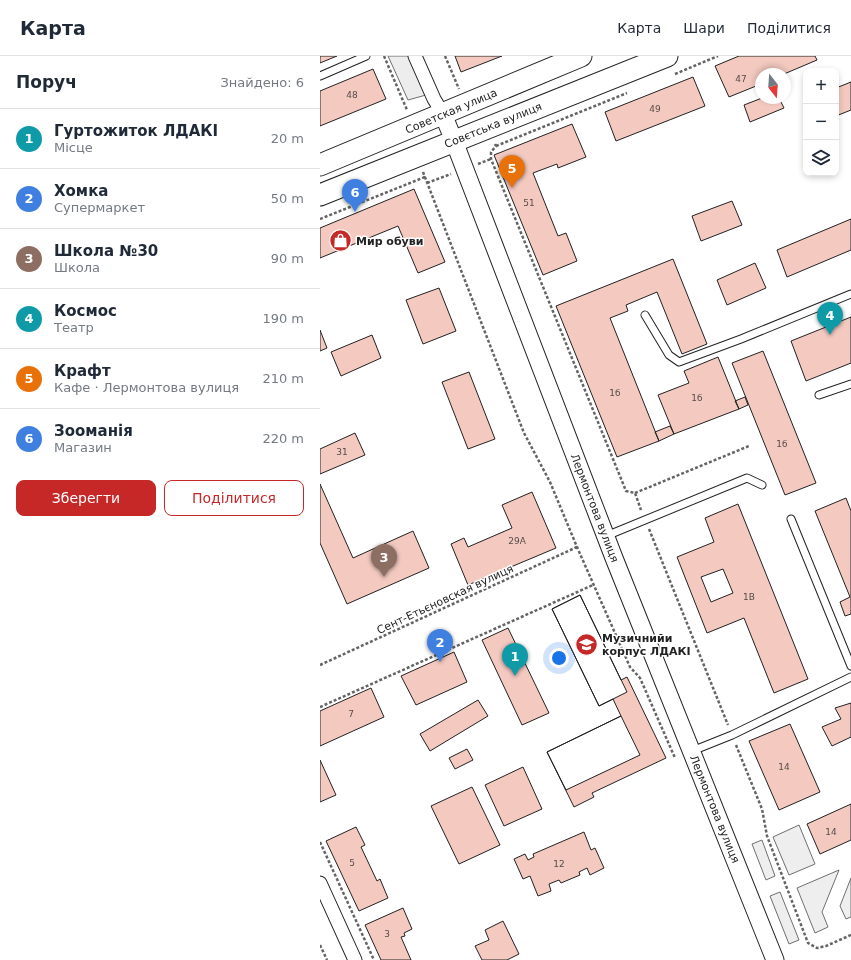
<!DOCTYPE html>
<html lang="uk">
<meta charset="utf-8">
<style>
:root{--surface:#fff;--page:#f6f6f7;--text:#1f2937;--muted:#747a83;--line:#e0e1e3;--accent:#c62828}
body{margin:0;font-family:"DejaVu Sans",sans-serif;background:var(--page);color:var(--text)}
.controls{position:absolute;right:12px;top:12px;display:grid;overflow:hidden;border-radius:8px;box-shadow:0 2px 6px #0003}
.controls button{width:36px;height:36px;display:grid;place-items:center;padding:0;border:0;border-bottom:1px solid var(--line);background:var(--surface);color:var(--text);font:20px sans-serif}
.compass{position:absolute;left:435px;top:12px;width:36px;height:36px;border-radius:50%;background:var(--surface);box-shadow:0 2px 6px #0003;rotate:163deg}
.you{position:absolute;left:239px;top:602px;width:14px;height:14px;margin:-10px;border:3px solid #fff;border-radius:50%;background:#1a73e8;box-shadow:0 0 0 6px #1a73e833}
.badge{display:grid;place-items:center;width:26px;height:26px;border-radius:50%;background:var(--accent);color:#fff;font-size:13px;font-weight:700}
.pin{position:absolute;translate:-50% -33px;filter:drop-shadow(0 1px 2px #0008)}
.pin::after{content:'';position:absolute;top:21px;width:14px;height:12px;background:inherit;clip-path:polygon(0 0,100% 0,50% 100%)}
.list{margin:0;padding:0;list-style:none}
h2{display:flex;justify-content:space-between;align-items:center;height:52px;margin:0;padding:0 16px;font-size:17px}
h2 small{font-size:13px;font-weight:400;color:var(--muted)}
.list li{display:grid;grid-template-columns:26px 1fr auto;gap:12px;align-items:center;box-sizing:border-box;height:60px;padding:0 16px;border-top:1px solid var(--line)}
.list b{display:block;font-size:15px;white-space:nowrap}
.list p{margin:0;font-size:13px;white-space:nowrap;color:var(--muted)}
.list em{font-size:13px;font-style:normal;color:var(--muted)}
.actions{display:flex;gap:8px;padding:12px 16px}
.actions a{flex:1;padding:9px 0;border:1px solid var(--accent);border-radius:8px;text-align:center;font-size:14px;color:var(--accent)}
.actions .main{background:var(--accent);color:#fff}
.icon{flex:none;width:22px;height:22px;fill:none;stroke:currentColor;stroke-width:2;stroke-linecap:round;stroke-linejoin:round}
.map{position:relative;flex:none;width:531px;height:904px;overflow:hidden}
header{display:flex;align-items:center;gap:24px;box-sizing:border-box;height:56px;padding:0 20px;background:var(--surface);border-bottom:1px solid var(--line)}
header strong{font-size:19px}
nav{display:flex;gap:22px;margin-inline-start:auto;font-size:14px}
main{display:flex}
aside{flex:1;background:var(--surface)}
.map>svg:first-child{display:block}
.green{fill:#eee;stroke:#6f6f6f}
.parking{fill:#ededed;stroke:#6f6f6f}
.building{fill:#f3c9c0;stroke:#222;fill-rule:evenodd}
.lines{fill:none;stroke-linecap:round;stroke-linejoin:round}
.service-casing{stroke:#222;stroke-width:9}
.minor-casing{stroke:#222;stroke-width:15}
.tertiary-casing{stroke:#222;stroke-width:19}
.primary-casing{stroke:#222;stroke-width:23}
.path{stroke:#646464;stroke-width:2.5;stroke-dasharray:3 2;stroke-linecap:butt}
.service{stroke:#fff;stroke-width:7}
.minor{stroke:#fff;stroke-width:13}
.tertiary{stroke:#fff;stroke-width:17}
.primary{stroke:#fff;stroke-width:21}
.labels{text-anchor:middle;stroke-width:3;stroke-linejoin:round;paint-order:stroke}
.number-label{font-size:9px;fill:#564c4a}
.street-label{font-size:11px;fill:#222;stroke:#fff}
.poi-label{font-size:11px;font-weight:bold;fill:#222;stroke:#fff;text-anchor:start}
</style>
<header>
<strong>Карта</strong>
<nav><a>Карта</a><a>Шари</a><a>Поділитися</a></nav>
</header>
<main>
<aside>
<h2>Поруч<small>Знайдено: 6</small></h2>
<ul class="list">
<li><span class="badge" style="background:#0f9aa8">1</span><div><b>Гуртожиток ЛДАКІ</b><p>Місце</p></div><em>20 m</em></li>
<li><span class="badge" style="background:#3f7fe0">2</span><div><b>Хомка</b><p>Супермаркет</p></div><em>50 m</em></li>
<li><span class="badge" style="background:#8d6e63">3</span><div><b>Школа №30</b><p>Школа</p></div><em>90 m</em></li>
<li><span class="badge" style="background:#0f9aa8">4</span><div><b>Космос</b><p>Театр</p></div><em>190 m</em></li>
<li><span class="badge" style="background:#e8710a">5</span><div><b>Крафт</b><p>Кафе · Лермонтова вулиця</p></div><em>210 m</em></li>
<li><span class="badge" style="background:#3f7fe0">6</span><div><b>Зооманія</b><p>Магазин</p></div><em>220 m</em></li>
</ul>
<div class="actions"><a class="main">Зберегти</a><a>Поділитися</a></div>
</aside>
<div class="map">
<svg width="531" height="904" viewBox="0 0 531 904">
<rect width="100%" height="100%" fill="#fff"/>
<path class="green" d="M479,769L495,808L469,819L453,781Z
M442,784L455,820L446,824L432,788Z
M519,814L502,856L508,871L495,877L477,832Z
M531,822V861L526,863L520,850Z
M460,836L479,884L469,888L450,840Z"/>
<path class="parking" d="M68,0H90L106,39L88,44Z"/>
<path class="building" d="M0,0H17L0,7Z
M135,0H182L141,16Z
M419,0H495L497,4L464,18H441V28L409,41L395,10Z
M53,13L66,43L0,70V35Z
M373,21L385,50L296,85L285,56Z
M531,26V54L516,60V32Z
M442,42H459L464,52L430,66L424,49Z
M252,68L266,101L238,112L237,108L213,117L238,180L246,177L257,205L223,219L174,99Z
M94,133L125,206L98,217L78,170L0,202V172Z
M412,145L422,169L381,185L372,160Z
M531,163V194L467,221L457,194Z
M353,203L387,288L362,298L337,236L306,249L308,255L290,262L339,385L297,401L236,250Z
M435,207L446,232L407,249L397,224Z
M119,232L136,275L103,288L86,244Z
M531,261V307L486,325L471,285Z
M0,274L7,292L0,295Z
M52,279L61,302L21,320L11,296Z
M443,295L496,427L465,439L412,307Z
M398,301L419,353L354,378L338,339L369,327L364,315Z
M149,316L175,383L148,393L122,326Z
M425,341L428,349L419,353L415,345Z
M350,370L354,378L339,385L335,376Z
M35,377L45,399L0,418V393Z
M0,428L33,502L93,475L109,512L27,548L0,487Z
M212,436L236,492L148,529L131,488L144,482L148,491L192,472L182,449Z
M526,442L531,455V558L525,560L520,546L530,541L495,455Z
M418,448L488,623L454,637L424,562L387,577L357,501L394,486L385,462ZM403,513L413,537L391,546L381,521Z
M260,539L301,624L307,621L346,702L272,737L274,741L254,751L227,696L301,660L293,643L279,650L232,553Z
M260,539L307,636L279,650L232,553Z
M188,572L229,657L202,669L162,584Z
M134,596L147,626L96,649L81,620Z
M51,632L64,661L0,690V655Z
M158,644L168,660L110,695L100,678Z
M531,647V681L512,690L502,671L521,663L515,652Z
M301,660L320,699L246,734L227,696Z
M470,668L500,736L459,754L429,685Z
M147,693L153,704L135,713L129,702Z
M0,704L16,739L0,746Z
M203,711L222,753L184,770L165,729Z
M152,731L180,789L139,808L111,750Z
M531,748V784L500,798L487,768Z
M36,771L45,789L41,791L57,825L60,823L68,842L39,855L6,785Z
M264,776L271,794L275,792L284,812L270,819L267,812L259,816L260,819L241,827L239,824L229,828L231,835L218,840L210,820L203,823L194,803L205,798L208,804L214,801L213,798Z
M83,852L92,873L84,877L85,880L81,881L91,904H61L45,869Z
M183,865L199,898L187,904H162L155,890L169,884L165,874Z"/>
<g class="lines">
<defs>
<path id="service" d="M0,20L46,0
M325,259L349,299L359,306L421,283L531,238
M499,339L531,328
M471,463L531,610
M286,480L427,422L442,429
M372,695L412,679L531,621"/>
<path id="minor" d="M95,0L114,43L123,58
M0,827L35,904"/>
<path id="tertiary" d="M123,58L134,85L294,502L455,904"/>
<path id="primary" d="M0,109L261,0
M0,139L347,0"/>
</defs>
<use href="#service" class="service-casing"/>
<use href="#minor" class="minor-casing"/>
<use href="#tertiary" class="tertiary-casing"/>
<use href="#primary" class="primary-casing"/>
<path class="path" d="M64,0L87,54
M125,0L139,33
M355,18L398,0
M175,88L176,90L171,96V103L306,435L315,437L321,454
M176,90L307,37
M158,108L171,103
M103,116L204,377L230,426L257,491L310,611L320,622L355,702
M107,127L131,118
M0,163L105,121
M315,437L429,390
M329,473L408,669
M0,609L257,491
M0,651L273,529
M416,689L442,753L447,780L488,887L497,892L506,890L531,879
M0,786L54,904
M0,889L7,904"/>
<use href="#service" class="service"/>
<use href="#minor" class="minor"/>
<use href="#tertiary" class="tertiary"/>
<use href="#primary" class="primary"/>
</g>
<defs>
<symbol id="shop-disc" viewBox="-11 -11 22 22"><circle r="9.5" fill="#c62828" stroke="#fff"/><path d="M-5-2.5h2.3a2.7 3.5 0 0 1 5.4 0H5L5.5 6h-11ZM-1.5-2.5h3a1.5 2.3 0 0 0-3 0Z" fill="#fff"/></symbol>
<symbol id="university-disc" viewBox="-11 -11 22 22"><circle r="9.5" fill="#c62828" stroke="#fff"/><path d="M0-5L7-2L0 1L-7-2ZM-4 1L0 2.5L4 1V4Q0 6-4 4Z" fill="#fff"/></symbol>
</defs>
<g fill-rule="evenodd">
<use href="#shop-disc" x="8" y="172" width="25" height="25"/>
<use href="#university-disc" x="254" y="576" width="25" height="25"/>
</g>
<g class="labels">
<g class="number-label">
<text x="421" y="26">47</text>
<text x="32" y="42">48</text>
<text x="335" y="56">49</text>
<text x="209" y="150">51</text>
<text x="295" y="340">1б</text>
<text x="377" y="345">1б</text>
<text x="462" y="391">1б</text>
<text x="22" y="399">31</text>
<text x="197" y="488">29А</text>
<text x="429" y="544">1В</text>
<text x="31" y="661">7</text>
<text x="464" y="714">14</text>
<text x="511" y="779">14</text>
<text x="32" y="810">5</text>
<text x="239" y="811">12</text>
<text x="67" y="881">3</text>
</g>
<g class="street-label">
<text transform="translate(131 55) rotate(-23)" y="4">Советская улица</text>
<text transform="translate(173 69) rotate(-22)" y="4">Совєтська вулиця</text>
<text transform="translate(275 452) rotate(69)" y="4">Лермонтова вулиця</text>
<text transform="translate(125 543) rotate(-25)" y="4">Сент-Етьєновская вулиця</text>
<text transform="translate(395 753) rotate(68)" y="4">Лермонтова вулиця</text>
</g>
<g class="poi-label">
<text x="36" y="189">Мир обуви</text>
<text x="282" y="586">Музичнийи<tspan x="282" dy="13">корпус ЛДАКІ</tspan></text>
</g>
</g>
</svg>
<div class="controls">
<button>+</button>
<button>−</button>
<button><svg class="icon" aria-label="layers" viewBox="0 0 24 24"><path d="M12 4l9 5-9 5-9-5zM3 14l9 5 9-5"/></svg></button>
</div>
<svg class="compass" viewBox="-18 -18 36 36"><path d="M0-13l5 13h-10z" fill="#e53935"/><path d="M0 13l5-13h-10z" fill="#747a83"/></svg>
<div class="you"></div>
<div class="pin badge" style="left:195px;top:620px;background:#0f9aa8">1</div>
<div class="pin badge" style="left:120px;top:606px;background:#3f7fe0">2</div>
<div class="pin badge" style="left:64px;top:521px;background:#8d6e63">3</div>
<div class="pin badge" style="left:510px;top:279px;background:#0f9aa8">4</div>
<div class="pin badge" style="left:192px;top:132px;background:#e8710a">5</div>
<div class="pin badge" style="left:35px;top:156px;background:#3f7fe0">6</div>
</div>
</main>
